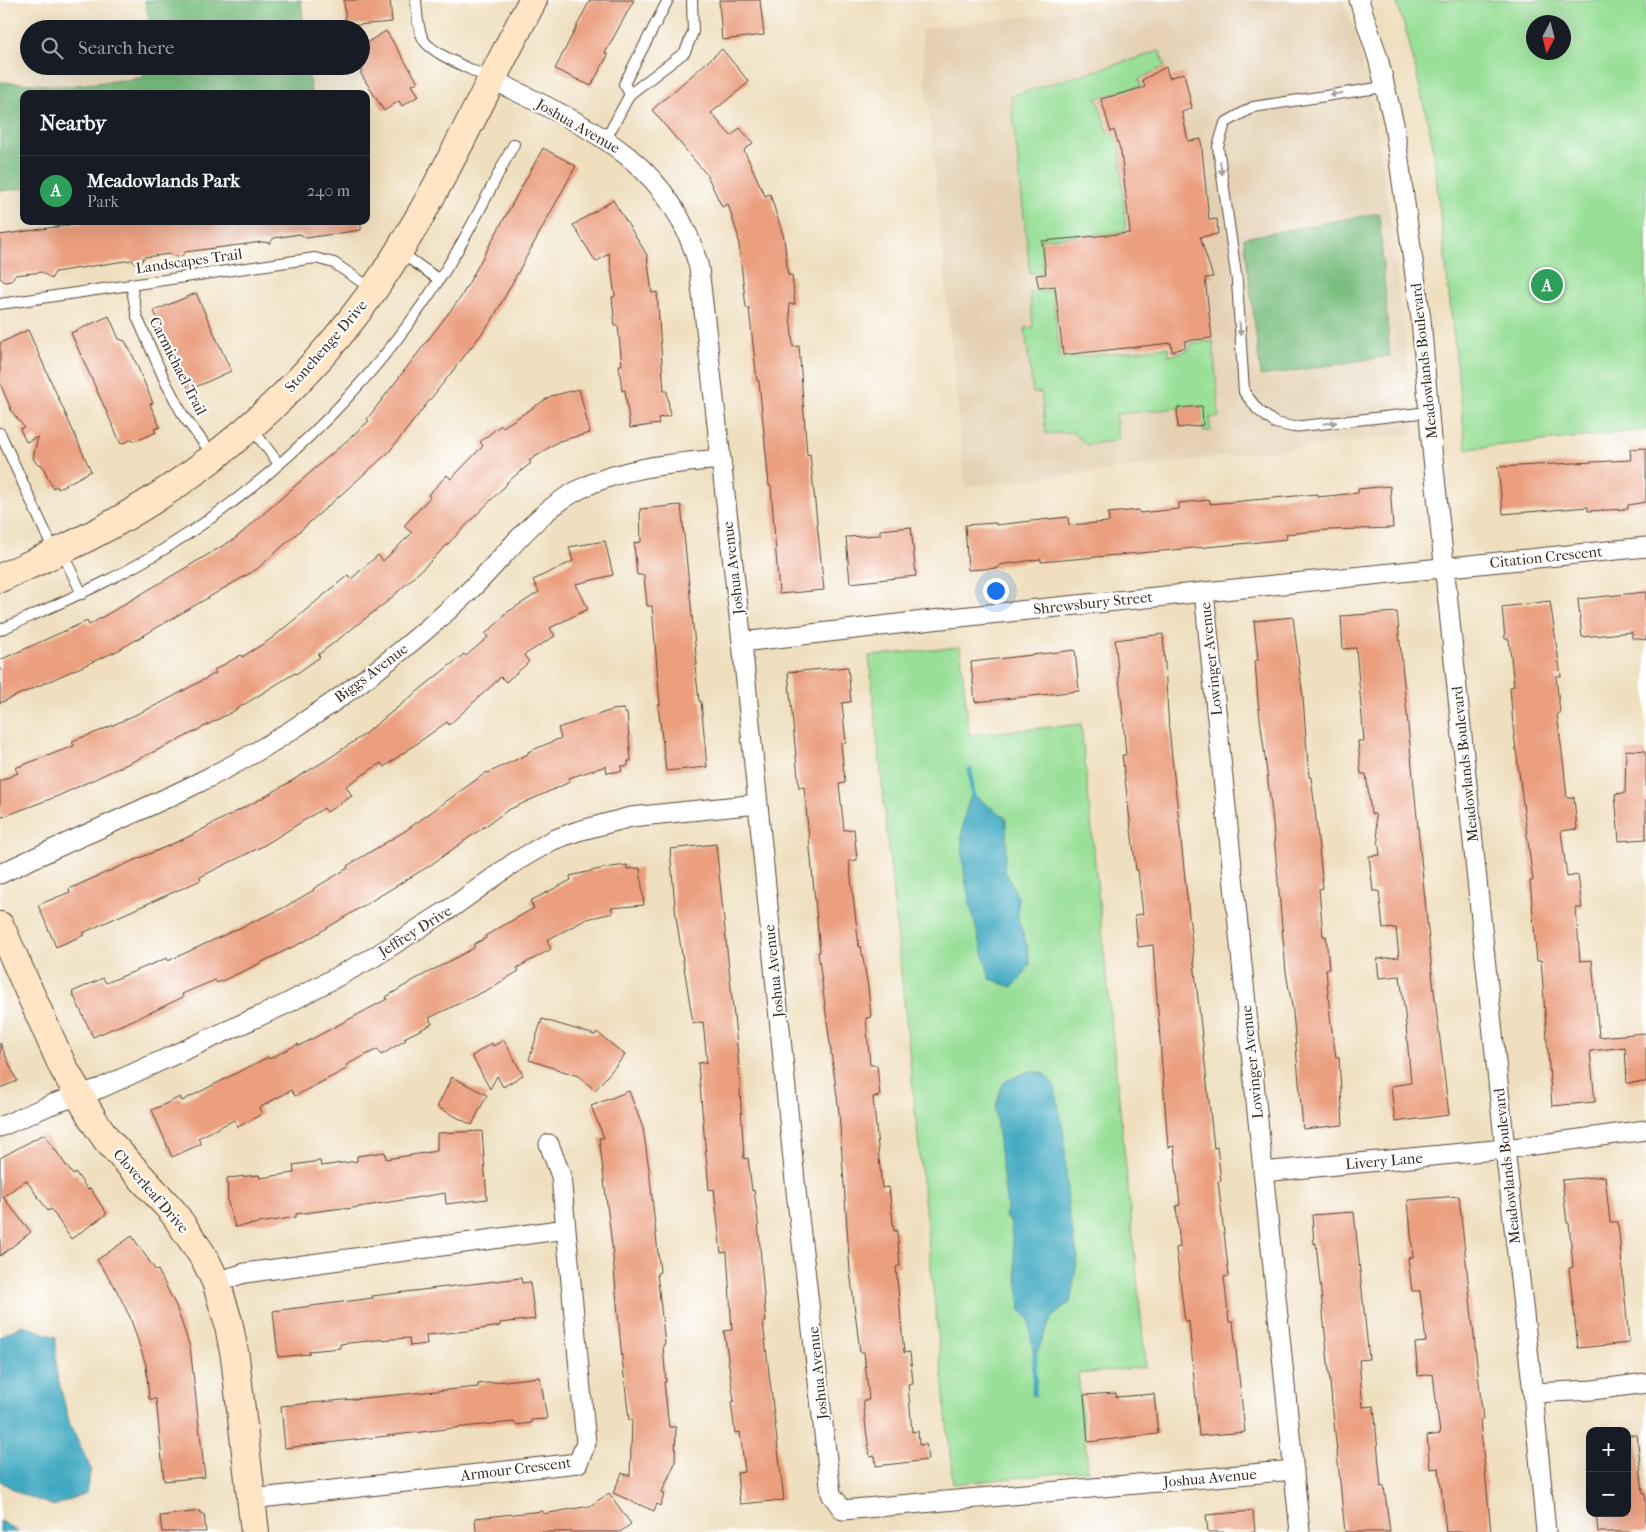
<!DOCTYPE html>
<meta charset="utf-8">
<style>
:root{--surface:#171b24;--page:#20242c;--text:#f1f3f6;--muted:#9ea1a6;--line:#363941;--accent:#1a73e8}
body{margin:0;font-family:"IM FELL French Canon",serif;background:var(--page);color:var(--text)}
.controls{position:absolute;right:15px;bottom:15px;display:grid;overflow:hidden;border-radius:10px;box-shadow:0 5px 20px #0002}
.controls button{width:45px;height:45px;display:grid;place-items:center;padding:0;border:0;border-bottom:1px solid var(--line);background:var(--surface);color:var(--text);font:25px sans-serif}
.compass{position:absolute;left:1526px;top:15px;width:45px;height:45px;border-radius:50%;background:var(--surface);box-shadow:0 5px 20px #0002;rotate:187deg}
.you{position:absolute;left:995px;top:590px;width:18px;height:18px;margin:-12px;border:4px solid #fff;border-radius:50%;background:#1a73e8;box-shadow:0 0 0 8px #1a73e833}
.badge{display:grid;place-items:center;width:32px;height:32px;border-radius:50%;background:var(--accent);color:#fff;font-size:16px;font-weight:700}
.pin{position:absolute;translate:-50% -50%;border:2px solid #fff;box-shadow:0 1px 5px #0006}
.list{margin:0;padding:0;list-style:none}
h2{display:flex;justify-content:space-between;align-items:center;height:65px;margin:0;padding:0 20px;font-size:21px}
h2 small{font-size:16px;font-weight:400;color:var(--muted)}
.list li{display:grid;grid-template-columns:32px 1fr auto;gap:15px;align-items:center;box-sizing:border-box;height:70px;padding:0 20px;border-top:1px solid var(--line)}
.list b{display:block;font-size:19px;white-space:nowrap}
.list p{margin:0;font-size:16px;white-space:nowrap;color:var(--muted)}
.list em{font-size:16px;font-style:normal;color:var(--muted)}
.icon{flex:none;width:28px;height:28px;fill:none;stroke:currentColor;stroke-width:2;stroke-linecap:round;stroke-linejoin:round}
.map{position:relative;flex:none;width:1646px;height:1532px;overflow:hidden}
.search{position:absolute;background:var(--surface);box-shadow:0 5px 20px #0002;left:20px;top:20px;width:350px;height:55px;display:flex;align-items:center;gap:12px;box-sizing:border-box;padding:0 18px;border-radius:28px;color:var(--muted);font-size:19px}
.panel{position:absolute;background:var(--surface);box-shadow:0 5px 20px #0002;left:20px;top:90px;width:350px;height:135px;border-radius:10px}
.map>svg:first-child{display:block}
.built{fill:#e4d1b4}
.green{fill:#99df98;stroke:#6a845b;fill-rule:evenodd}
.forest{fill:#7abe80;stroke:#5a744f}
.water{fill:#41a9c1;stroke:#3e6a70}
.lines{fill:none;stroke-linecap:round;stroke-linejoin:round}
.stream{stroke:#41a9c1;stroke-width:5}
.building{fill:#eb9f7f}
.lane-casing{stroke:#564536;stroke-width:12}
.street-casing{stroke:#564536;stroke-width:21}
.secondary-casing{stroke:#564536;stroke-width:30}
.lane{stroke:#fff;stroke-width:10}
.street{stroke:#fff;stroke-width:19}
.secondary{stroke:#fde5c5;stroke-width:28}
.oneway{fill:#a79f9a}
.labels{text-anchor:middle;stroke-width:4.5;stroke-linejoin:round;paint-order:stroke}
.street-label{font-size:15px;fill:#3b2a1e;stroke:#fff}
</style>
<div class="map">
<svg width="1646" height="1532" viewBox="0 0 1646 1532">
<rect width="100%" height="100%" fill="#fff"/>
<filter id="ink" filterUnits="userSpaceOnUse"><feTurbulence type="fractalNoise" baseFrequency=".02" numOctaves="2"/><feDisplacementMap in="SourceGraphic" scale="10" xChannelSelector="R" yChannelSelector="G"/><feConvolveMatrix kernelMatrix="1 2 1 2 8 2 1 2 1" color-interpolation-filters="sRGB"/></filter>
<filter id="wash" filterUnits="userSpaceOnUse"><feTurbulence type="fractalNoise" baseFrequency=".0096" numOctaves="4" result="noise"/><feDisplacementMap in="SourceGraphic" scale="20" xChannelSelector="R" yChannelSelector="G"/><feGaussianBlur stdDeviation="1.12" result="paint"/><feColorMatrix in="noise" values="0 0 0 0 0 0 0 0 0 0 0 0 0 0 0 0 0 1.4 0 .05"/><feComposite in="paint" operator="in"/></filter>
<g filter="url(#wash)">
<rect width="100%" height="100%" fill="#efdfbf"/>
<path class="built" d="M1160,0H1343L1354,27L1372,104L1392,230L1415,434L965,487L921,29Z"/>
<path class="green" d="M1396,0H1646V430L1466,449L1432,140L1408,38ZM1564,22V52H1534V22Z
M1160,51L1165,66L1139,79L1141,86L1097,98L1108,133H1112L1115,141L1119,140L1126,232L1041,239L1043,272L1030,273L1011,96Z
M1052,290L1060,359L1168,347L1169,356L1189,350V344L1213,341L1219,417L1209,418L1211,431H1203L1201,406L1116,414L1118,440L1087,445L1072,432L1046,434L1041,392L1033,393L1025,328L1033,327L1030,292Z
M960,647L969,735L1081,724L1146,1367L1078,1374L1088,1470L953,1484L869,656Z"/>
<path class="forest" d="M145,0H301L304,29H151Z
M149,66H308L311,94H24V188L0,191V82L68,86L142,78Z
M1379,213L1390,356L1261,376L1244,238Z"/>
<path class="water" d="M972,794L1006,818L1007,844L1004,869L1018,897V919L1027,945L1030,965L1018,982L1012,987L990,979C977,927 946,845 972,794Z
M1029,1071L1044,1073L1055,1087L1064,1135L1069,1216L1078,1258L1070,1303L1052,1317L1034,1360L1029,1319L1021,1311L1010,1220L1005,1218L1007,1208L995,1110L1001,1088L1006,1081Z
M23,1325L56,1337V1371L70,1424L91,1469L86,1493L54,1506L19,1493L0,1481V1336Z
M0,1521L2,1522L19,1532H0Z"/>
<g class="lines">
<path class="stream" d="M970,770L973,799
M1034,1394L1035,1354"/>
</g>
<g id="blocks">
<path class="building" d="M344,0H390L392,22L346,26Z
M590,0H634L605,53L608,55L591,86L555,69Z
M719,0H760L764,35L722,40Z
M386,31L418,82L412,85L419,96L402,106L399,101L384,111L361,74V46Z
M722,49L749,82L711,113L731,136L740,128L753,143L744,150L765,196L770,194L784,238L788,275H792L795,304H789L793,347L799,346L807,455L810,454L824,590L779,594L771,486H769L759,381H757L749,308H746L738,236L728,204L722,207L707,175L652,110Z
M1166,67L1169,78L1184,73L1192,108L1182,112L1188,141L1201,139L1209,220L1217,219L1218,234L1200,237L1213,277L1205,278L1212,338L1185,341V347L1172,352L1171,343L1063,355L1055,286L1039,288L1036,275L1046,274L1042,241L1130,233L1121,152L1114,130L1111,132L1101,99L1145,87L1142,80Z
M543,148L576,166L491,322L389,452L257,569L117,651L0,703V660L87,621L89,625L236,538L369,421L367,419L461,297Z
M613,200L647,255L652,293L657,292L664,391H667L670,416L658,418L659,424L630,428L625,390L622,391L619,365H622L618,326H615L612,297L615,296L609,253L596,262L573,225Z
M97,221H361V230L306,238L300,234L274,238L270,243L262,242L185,252L182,256L176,257L171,254L144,257L141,262L135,263L131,260L55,272L51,279L42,272L15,275L11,281L5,282L0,278V235Z
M196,293L231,371L189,390L154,311Z
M109,316L119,339L125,341L133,356L153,403L150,404L160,427L154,429L156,432L143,438L134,441L133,439L121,444L71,333Z
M28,330L91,471L58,489L57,486L53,488L42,465L36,463L33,458L38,437L26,442L20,429L24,427L12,412L0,383V343Z
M579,389L590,433L559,441L529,461L531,463L506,483L507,484L432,560L388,601L318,655L320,657L296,674L295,673L232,712L175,742L58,796L0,818V781L18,773L15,768L74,746L72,741L100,731L161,703L216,673L214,670L241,655L242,657L271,639L348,575L351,579L378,555L383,561L412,533L404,526L430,497L428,495L447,475L451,479L483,446L480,442L501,425L503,427L551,396Z
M1202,406L1203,425L1178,428L1177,408Z
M1646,448V502L1628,505V509L1588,511V507L1503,514L1498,467L1631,460L1630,449Z
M1390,486L1393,528L1327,530L1286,534L1287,539L1250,543L1041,562V559L999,565V568L968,570L965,525L996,523V525L1068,517L1069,525L1109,522L1108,513L1139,510V513L1179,509V503L1210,500V504L1317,494V497L1358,493V489Z
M681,505L697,665H695L699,701H701L707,767L666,771L658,705H660L652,606H647L644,575H637L634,543L641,542L640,509Z
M911,527L916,576L850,583L846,537L880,535V530Z
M605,541L613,575L576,584L588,609L550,628L555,636L524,655L529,662L506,682L501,677L449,725L447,722L384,767L381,763L346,786L352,796L327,812L324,808L263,846L200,877L201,880L113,919L83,933L84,935L56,947L38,905L70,892L69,889L98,876L186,838L268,795L328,759L362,736L464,654L466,656L488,637L485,634L504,617L503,615L539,592L533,580L573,561L569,547Z
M1646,592V640L1632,638V632L1582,637L1578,599Z
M1550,601L1561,676H1556L1560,713L1557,714L1564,768L1567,798L1574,797L1577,829L1561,831L1567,877L1578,875L1582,908H1576L1580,961L1592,960L1599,1037L1646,1033V1082L1627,1083L1625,1047L1590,1051L1595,1102L1552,1106L1541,960L1537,961L1530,881H1533L1513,726L1510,687L1514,686L1509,639H1505L1502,607Z
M1397,612L1433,982L1449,1115L1395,1122L1391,1086L1411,1083L1405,1014L1400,976L1379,978L1377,959L1399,957L1396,928L1383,929L1379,891H1373L1369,856L1380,855L1375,814H1371L1366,774H1361L1358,741H1364L1356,648L1343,649L1341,616Z
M1293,617L1303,698L1309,777H1311L1315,809L1323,888L1319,889L1323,936H1326L1329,969H1326L1330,1017L1336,1057H1339L1343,1125L1303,1129L1293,1012L1286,972L1272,813L1258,702L1255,661L1258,660L1254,621Z
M1163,634L1169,729L1214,1148L1217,1147L1221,1181H1218L1229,1276L1224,1277L1229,1322H1233L1245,1432L1199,1436L1189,1321L1185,1322L1176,1248L1180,1247L1176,1206L1180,1205L1174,1146L1168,1147L1153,945L1138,947L1135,915L1143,914L1138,870H1136L1122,755H1126L1123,717L1115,640Z
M1075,650L1079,691L975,702L971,662Z
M848,667L851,702L842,703L846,743L841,744L845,783L839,784L844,830L854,829L857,860L849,861L859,947H861L868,987L871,1017L866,1018L870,1065H877L880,1096L873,1097L882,1188L889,1187L894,1231L897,1230L900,1266L896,1267L904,1353L910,1352L913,1383L908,1384L912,1432L918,1431L919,1445L926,1444L928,1460L876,1466L875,1456L870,1457L866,1429L863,1400H869L864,1352H860L850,1271L839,1112L818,952H820L804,787L799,788L788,672Z
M624,709V713H627L631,761H628V766H621L622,771L607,773L606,766L569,778L570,782L508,810L429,866L307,940L246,970L217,983L215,980L182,994L183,997L154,1011L93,1037L72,992L103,978L106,983L167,958L168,961L283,908L314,890L313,889L348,868L347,866L405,831L487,772L488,773L528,754V752L561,738L558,728L612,710Z
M1626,750L1646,751V839L1619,841L1615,794L1625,793Z
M716,844L738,1055L744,1159L748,1158L752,1191L754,1190L758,1221L766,1322H763L784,1500L740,1504L737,1473L745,1472L740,1432L735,1433L731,1402L734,1401L724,1331L732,1330L727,1252L721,1253L714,1189L709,1190L698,1063L707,1062L703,1022L693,1023L676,917L670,849Z
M627,865V869L640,868L644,905L611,908L613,913L587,919L547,940L551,949L517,968L519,971L489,989L429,1018L432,1024L404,1038L406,1040L381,1055L378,1049L346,1065L348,1068L295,1096L291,1090L259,1108L262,1114L238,1127L234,1120L198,1138L201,1144L172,1157L152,1110L180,1097L182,1101L268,1057L269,1059L298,1044L299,1046L387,999L386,997L414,980L474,948V944L486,938L485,936L534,908L530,901L571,880L570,876L604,868Z
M542,1019L595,1035L597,1032L625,1055L595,1090L578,1076L529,1060Z
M504,1040L523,1075L503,1087L497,1076L490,1089L472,1056L492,1043L493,1046Z
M0,1043L17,1081L0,1088Z
M452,1077L487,1095L472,1125L437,1107Z
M629,1091L643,1128L649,1169L660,1272L657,1273L665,1344L663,1345L666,1382H664L669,1427H676L675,1463L662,1492L665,1493L660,1506L657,1504L654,1511L613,1493L622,1473L630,1476L632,1420H629L621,1349L612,1246L599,1138H604L591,1106Z
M482,1131L487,1199L446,1204L445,1193L347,1209L343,1208L296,1214V1217L235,1227L228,1203L227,1178L259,1175L260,1178L294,1173L293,1165L320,1161L321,1166L357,1161V1156L385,1152L386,1159L437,1151V1133Z
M44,1134L73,1175L76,1173L88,1190L90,1188L107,1214L71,1239L51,1209L48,1211L26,1180L3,1197L31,1232L0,1256V1158Z
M1605,1176L1610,1222H1618L1629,1343L1578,1348L1569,1268L1573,1267L1569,1223H1567L1562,1180Z
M1459,1196L1483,1420H1480L1491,1532H1446L1439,1468L1430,1469L1427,1436L1440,1434L1433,1374L1418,1376L1415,1343L1426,1342L1420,1291H1412L1408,1258L1413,1257L1408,1200Z
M1354,1212L1369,1359L1359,1360L1363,1407L1374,1406L1381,1487L1384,1486L1390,1532H1345L1316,1243L1314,1244L1312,1215Z
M132,1236L156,1271L158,1270L176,1306L190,1347L205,1477L164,1481L156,1399H149L146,1365L130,1317L115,1287L97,1260Z
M521,1278L522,1283L530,1282L535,1319L500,1323V1326L468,1331L426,1335L427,1344L410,1346L409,1338L377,1340L340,1344V1348L309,1351V1354L278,1357L273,1311L373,1298L372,1296Z
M540,1377L547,1419L531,1420V1423L516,1425L514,1422L472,1426L285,1448L281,1406L478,1387V1384Z
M1116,1393V1397L1154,1394L1158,1434L1088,1442L1084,1395Z
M1627,1435H1637L1643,1493H1645L1646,1501V1532H1598L1596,1513H1627Z
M609,1493L631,1524L620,1532H476L475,1518L543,1511V1514L590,1506Z
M201,1511V1514H204L206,1532H162L160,1516Z
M1253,1511L1255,1532H1208L1206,1515Z"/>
</g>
</g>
<g filter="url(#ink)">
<use href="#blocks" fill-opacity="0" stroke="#564536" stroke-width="1"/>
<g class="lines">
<defs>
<path id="lane" d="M416,0C417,13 417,27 423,39C431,54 474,70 490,79
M1384,87L1253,107L1225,123L1218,147L1237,281L1244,392L1258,410L1275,423L1293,427L1429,412
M630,94L624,84L668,0
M606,139L630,94L685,52L693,32L692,0
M400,252L438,279
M131,284L137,317L165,381L184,417L213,455
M0,304L315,258L334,263L372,289
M251,427L279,464
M0,433L55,553
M62,552L82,594
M0,630C57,604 116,580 169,546C285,474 388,368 457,251C478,216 495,179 514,144"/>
<path id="street" d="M1359,0L1378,58L1394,124L1421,319L1431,439L1505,1149L1533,1393L1546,1532
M491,79C582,124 672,159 699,268L742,642L796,1191L831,1494L843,1510L1294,1470
M1204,592L1300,1532
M742,642L950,618L1646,547
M0,874C96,827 200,790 290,731C353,691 410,646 465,595C503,560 533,513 580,489C623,467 674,463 721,459
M0,1127L50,1105L101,1088L286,1004L374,957L454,906L515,862L553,840L578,831L631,817L758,804
M1263,1172L1505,1149L1646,1130
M216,1282L245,1273L566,1229
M1533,1393L1593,1390L1646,1383
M251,1499L578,1463L586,1443L561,1176L549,1144"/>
<path id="secondary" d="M0,578C31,564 62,551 92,535C216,471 326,370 399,251C449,171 488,83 533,0
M0,926L63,1067L94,1121L107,1140L173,1212L205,1259L216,1282L228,1321L235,1357L255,1532"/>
</defs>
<use href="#lane" class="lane-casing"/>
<use href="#street" class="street-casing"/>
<use href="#secondary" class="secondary-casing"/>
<use href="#lane" class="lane"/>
<use href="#street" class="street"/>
<use href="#secondary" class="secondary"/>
</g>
<defs><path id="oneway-solid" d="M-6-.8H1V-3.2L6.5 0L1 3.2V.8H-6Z" transform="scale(1.25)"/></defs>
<g class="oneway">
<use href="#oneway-solid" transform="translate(1336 94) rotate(171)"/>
<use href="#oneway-solid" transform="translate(1221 168) rotate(82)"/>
<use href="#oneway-solid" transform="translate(1240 329) rotate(87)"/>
<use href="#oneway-solid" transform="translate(1330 423) rotate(-6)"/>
</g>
</g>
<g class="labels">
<g class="street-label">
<text transform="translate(578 126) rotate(30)" y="5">Joshua Avenue</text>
<text transform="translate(189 261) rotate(-8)" y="5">Landscapes Trail</text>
<text transform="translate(326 346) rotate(-49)" y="5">Stonehenge Drive</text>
<text transform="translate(1424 361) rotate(-96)" y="5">Meadowlands Boulevard</text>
<text transform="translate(178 366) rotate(63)" y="5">Carmichael Trail</text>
<text transform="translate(1546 557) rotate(-6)" y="5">Citation Crescent</text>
<text transform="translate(733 568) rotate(-97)" y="5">Joshua Avenue</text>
<text transform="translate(1093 603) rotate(-6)" y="5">Shrewsbury Street</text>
<text transform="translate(1211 659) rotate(-96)" y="5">Lowinger Avenue</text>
<text transform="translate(371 673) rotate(-37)" y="5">Biggs Avenue</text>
<text transform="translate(1465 764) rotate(-96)" y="5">Meadowlands Boulevard</text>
<text transform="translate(415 931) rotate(-32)" y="5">Jeffrey Drive</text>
<text transform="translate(774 971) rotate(-96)" y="5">Joshua Avenue</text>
<text transform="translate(1252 1062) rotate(-96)" y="5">Lowinger Avenue</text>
<text transform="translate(1384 1161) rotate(-5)" y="5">Livery Lane</text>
<text transform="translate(1507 1166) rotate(-96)" y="5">Meadowlands Boulevard</text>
<text transform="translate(151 1191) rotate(49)" y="5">Cloverleaf Drive</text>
<text transform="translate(818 1373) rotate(-96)" y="5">Joshua Avenue</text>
<text transform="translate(516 1469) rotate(-7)" y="5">Armour Crescent</text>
<text transform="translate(1210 1478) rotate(-5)" y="5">Joshua Avenue</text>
</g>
</g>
</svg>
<div class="controls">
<button>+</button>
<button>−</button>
</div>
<svg class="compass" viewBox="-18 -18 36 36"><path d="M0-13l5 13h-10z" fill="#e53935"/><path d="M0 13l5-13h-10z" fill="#9ea1a6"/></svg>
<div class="you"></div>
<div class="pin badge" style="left:1547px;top:285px;background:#2e9e5b">A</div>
<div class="search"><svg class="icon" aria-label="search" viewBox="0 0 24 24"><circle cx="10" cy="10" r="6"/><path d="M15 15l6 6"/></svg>Search here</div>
<section class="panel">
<h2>Nearby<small></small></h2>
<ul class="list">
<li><span class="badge" style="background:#2e9e5b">A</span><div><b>Meadowlands Park</b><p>Park</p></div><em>240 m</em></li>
</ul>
</section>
</div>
